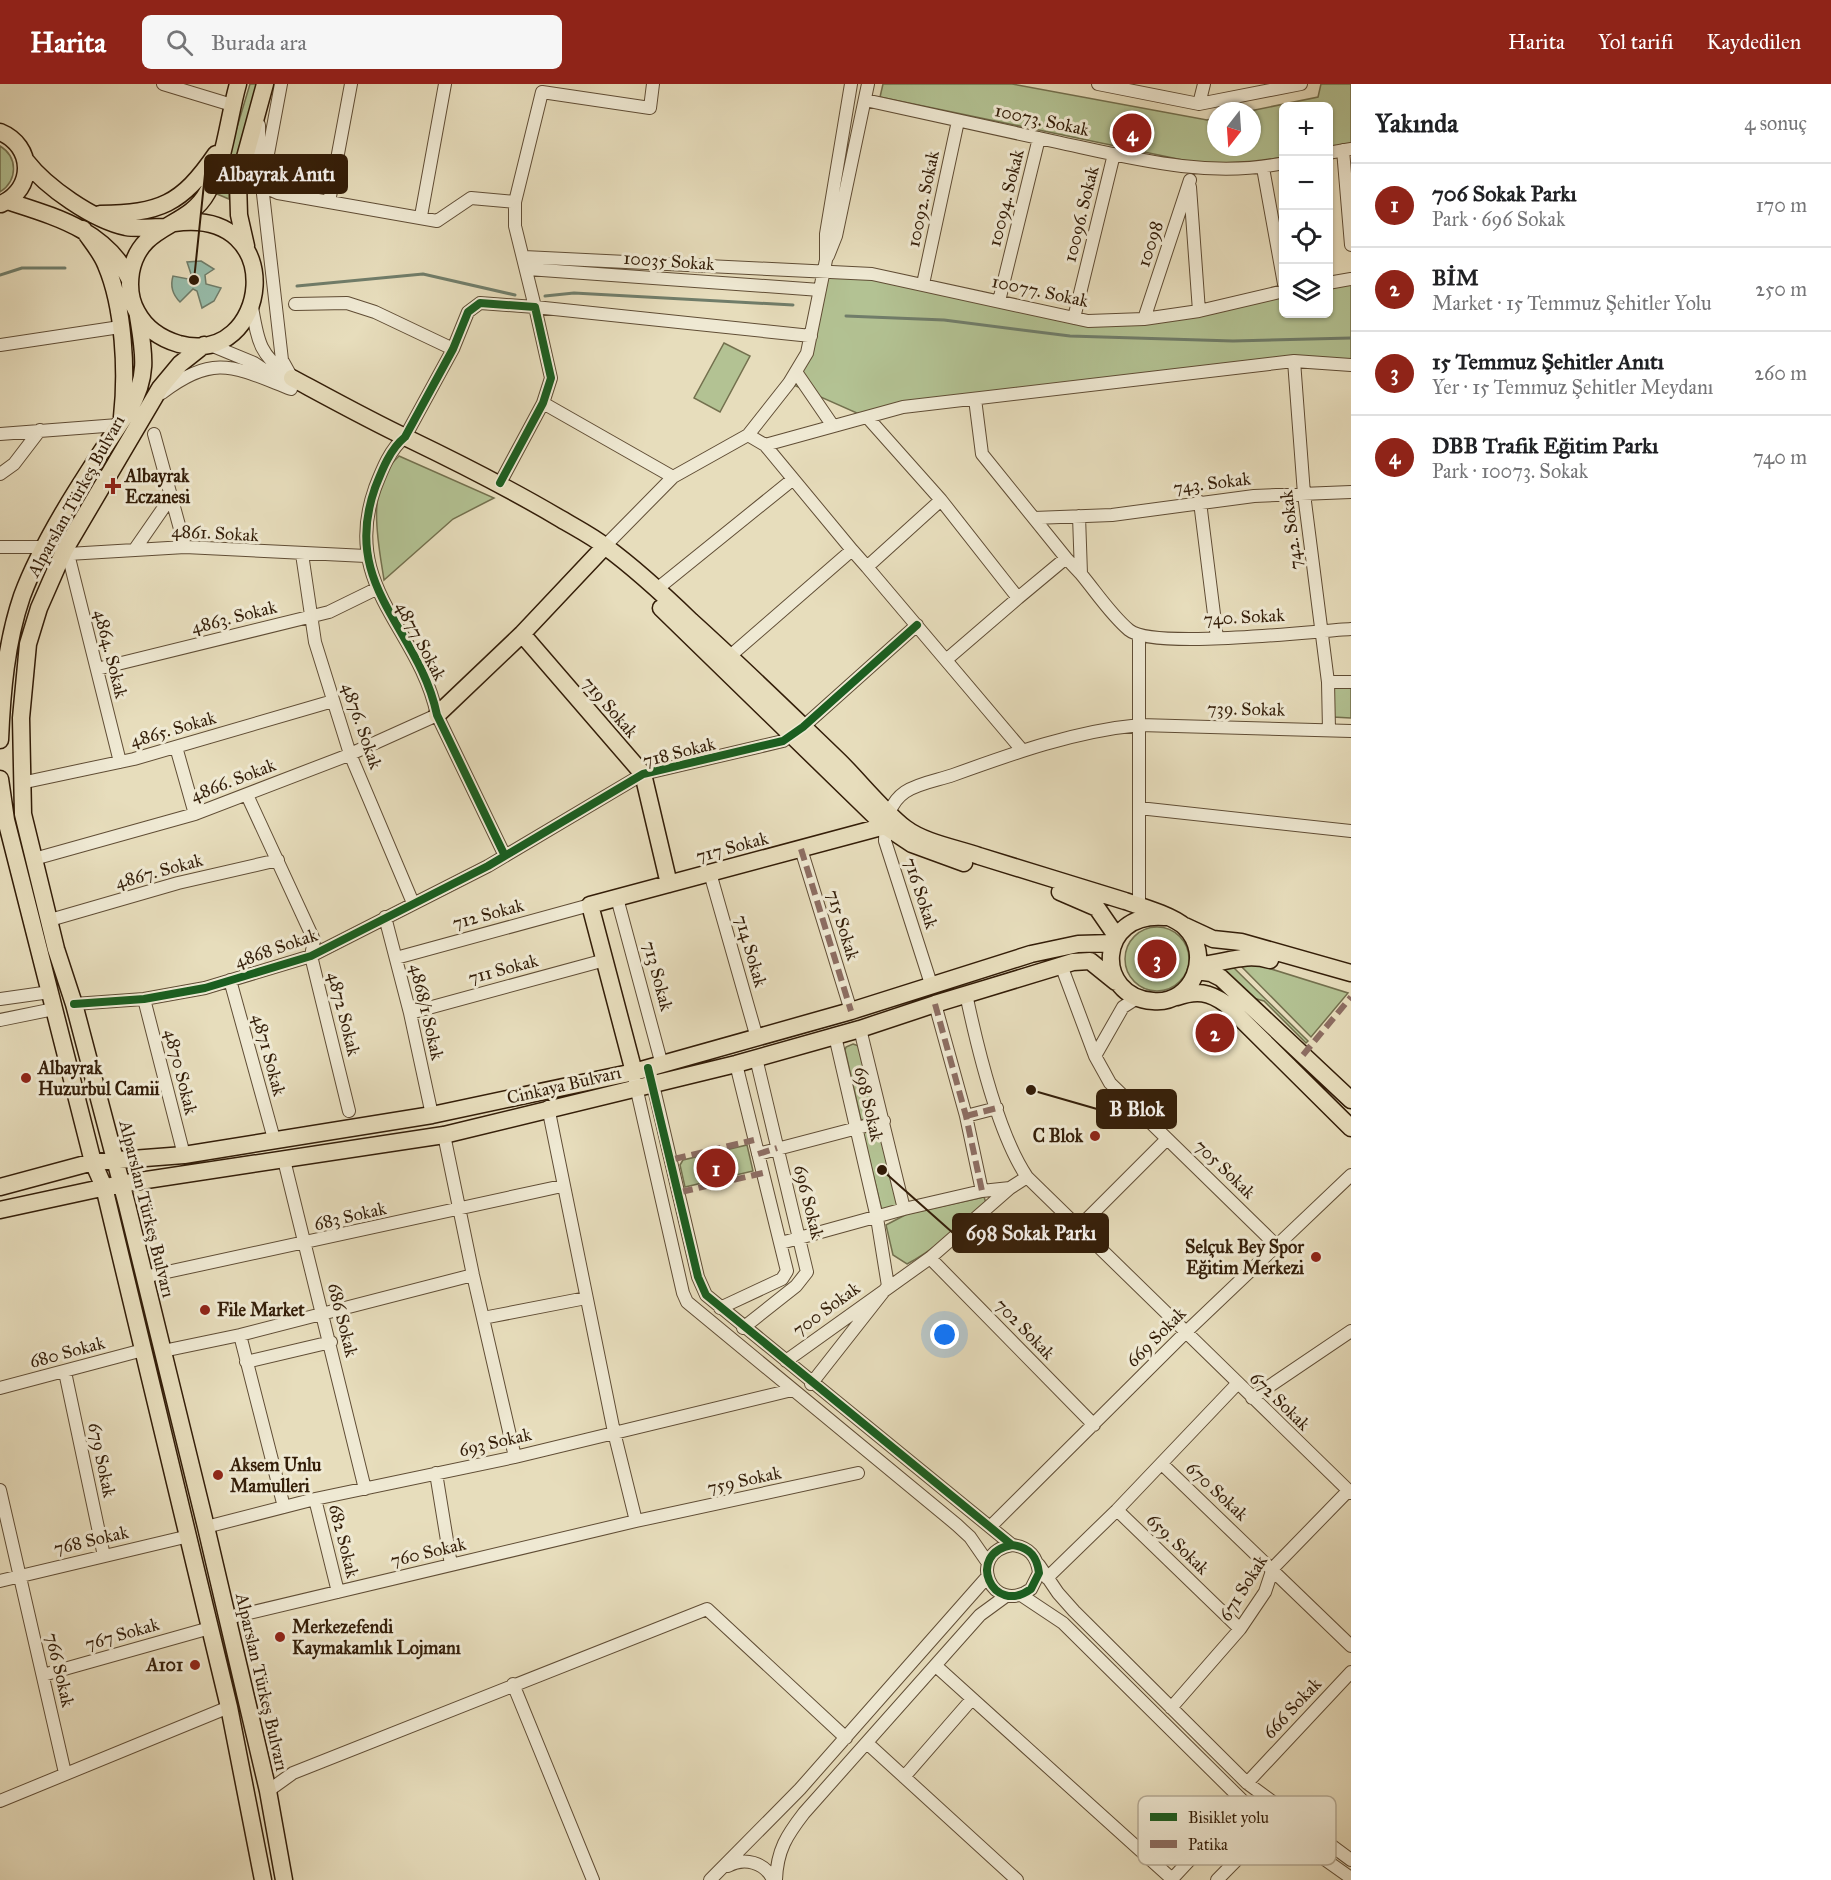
<!DOCTYPE html>
<html lang="tr">
<meta charset="utf-8">
<style>
:root{--surface:#fff;--page:#f6f6f6;--text:#202124;--muted:#757577;--line:#e0e0e0;--accent:#8f2418}
body{margin:0;font-family:"IM FELL Great Primer",serif;background:var(--page);color:var(--text)}
.controls{position:absolute;right:18px;top:18px;display:grid;overflow:hidden;border-radius:9px;box-shadow:0 2px 4px #0004}
.controls button{width:54px;height:54px;display:grid;place-items:center;padding:0;border:0;border-bottom:2px solid var(--line);background:var(--surface);color:var(--text);font:30px sans-serif}
.compass{position:absolute;left:1207px;top:18px;width:54px;height:54px;border-radius:50%;background:var(--surface);box-shadow:0 2px 4px #0004;rotate:197deg}
.you{position:absolute;left:945px;top:1251px;width:21px;height:21px;margin:-15px;border:4px solid #fff;border-radius:50%;background:#1a73e8;box-shadow:0 0 0 9px #1a73e833}
.badge{display:grid;place-items:center;width:39px;height:39px;border-radius:50%;background:var(--accent);color:#fff;font-size:20px;font-weight:700}
.pin{position:absolute;translate:-50% -50%;border:3px solid #fff;box-shadow:0 2px 6px #0006}
.list{margin:0;padding:0;list-style:none}
h2{display:flex;justify-content:space-between;align-items:center;height:78px;margin:0;padding:0 24px;font-size:26px}
h2 small{font-size:20px;font-weight:400;color:var(--muted)}
.list li{display:grid;grid-template-columns:39px 1fr auto;gap:18px;align-items:center;box-sizing:border-box;height:84px;padding:0 24px;border-top:2px solid var(--line)}
.list b{display:block;font-size:22px;white-space:nowrap}
.list p{margin:0;font-size:20px;white-space:nowrap;color:var(--muted)}
.list em{font-size:20px;font-style:normal;color:var(--muted)}
.icon{flex:none;width:33px;height:33px;fill:none;stroke:currentColor;stroke-width:2;stroke-linecap:round;stroke-linejoin:round}
.map{position:relative;flex:none;width:1351px;height:1796px;overflow:hidden}
header{display:flex;align-items:center;gap:36px;box-sizing:border-box;height:84px;padding:0 30px;background:var(--accent);color:#fff}
header strong{font-size:28px}
nav{display:flex;gap:33px;margin-inline-start:auto;font-size:21px}
.search{width:420px;height:54px;background:var(--page);display:flex;align-items:center;gap:15px;box-sizing:border-box;padding:0 21px;border-radius:9px;color:var(--muted);font-size:22px}
main{display:flex}
aside{flex:1;background:var(--surface)}
.map>svg:first-child{display:block}
.green{fill:#b3c293;stroke:#73704e;stroke-width:1.5}
.water{fill:#98bdab;stroke:#707d6a;stroke-width:1.5}
.lines{fill:none;stroke-linecap:round;stroke-linejoin:round}
.stream{stroke:#707d6a;stroke-width:3}
.minor-casing{stroke:#604d35;stroke-width:14}
.major-casing{stroke:#331d08;stroke-width:19}
.minor{stroke:#efe9d3;stroke-width:12}
.major{stroke:#e7ddbc;stroke-width:16}
.quiet{stroke:#8d6e63;stroke-width:6;stroke-dasharray:12 6;stroke-linecap:butt}
.cycleway-casing{stroke:#efe9d3;stroke-width:11}
.cycleway{stroke:#1b5e20;stroke-width:8}
.poi-dot{fill:#8f2418;stroke:#efe9d3;stroke-width:2}
.labels{text-anchor:middle;stroke-width:6;stroke-linejoin:round;paint-order:stroke}
.street-label{font-size:18px;fill:#331d08;stroke:#efe9d3}
.poi-label{font-size:18px;font-weight:bold;fill:#331d08;stroke:#efe9d3;text-anchor:start}
.key{fill:#efe9d3;stroke:#b7ac96;stroke-width:1.5}
.key-label{font-size:16px;fill:#331d08}
.leader{fill:none;stroke:#331d08;stroke-width:2}
.callout-dot{fill:#331d08;stroke:#efe9d3;stroke-width:2}
.callout{fill:#331d08;stroke:#331d08;stroke-width:2}
.callout-label{font-size:20px;text-anchor:middle;font-weight:bold;fill:#fff}
</style>
<header>
<strong>Harita</strong>
<div class="search"><svg class="icon" aria-label="search" viewBox="0 0 24 24"><circle cx="10" cy="10" r="6"/><path d="M15 15l6 6"/></svg>Burada ara</div>
<nav><a>Harita</a><a>Yol tarifi</a><a>Kaydedilen</a></nav>
</header>
<main>
<div class="map">
<svg width="1351" height="1796" viewBox="0 0 1351 1796">
<rect width="100%" height="100%" fill="#e7ddbc"/>
<filter id="stains"><feTurbulence type="fractalNoise" baseFrequency=".00333" numOctaves="4"/><feColorMatrix values="0 0 0 0 .2 0 0 0 0 .09 0 0 0 0 .02 0 0 0 .5 -.17"/></filter>
<radialGradient id="worn" r=".72"><stop offset=".6" stop-color="#630" stop-opacity="0"/><stop offset="1" stop-color="#630" stop-opacity=".3"/></radialGradient>
<path class="green" d="M250,0H257L229,99V115L217,110Z
M883,0H1012L1207,36L1216,34V63H1252V27H1250L1318,13L1321,0H1351V62L1329,66L1328,22H1284L1283,73L1221,84L880,13Z
M0,62C18,73 18,96 0,108Z
M824,188L872,190L1088,237L1144,235L1283,207L1284,230H1328L1329,199L1351,195V281L1294,277L903,323L868,334L789,299L807,269Z
M724,259L750,272L720,328L694,314Z
M399,372L494,414L453,435L384,496C378,456 365,403 399,372Z
M1351,600V634L1333,633L1331,601Z
M1125 875a32 32 0 1 1 64 0a32 32 0 1 1-64 0Z
M1252,879L1348,909L1311,953L1239,880Z
M1231,881L1308,957L1306,959L1264,917L1253,914L1223,887Z
M853,960L859,962L878,1032L861,1036L845,966L846,963Z
M882,1045L900,1123L882,1127L863,1049Z
M747,1061L753,1087L685,1103L680,1081L683,1076Z
M984,1113L986,1119C961,1141 936,1165 907,1180L893,1171L886,1141L907,1130Z"/>
<path class="water" d="M201,177L214,185L205,191L206,200L221,204L214,217L202,224L197,207L193,205L180,218C173,211 170,202 173,192L188,195L191,190L187,178Z"/>
<g class="lines">
<path class="stream" d="M0,191L22,184H65
M297,202L423,190L515,211
M545,212L574,209L793,221
M846,232L944,236L1070,252L1233,257L1351,254"/>
<defs>
<path id="minor" d="M163,0L232,21
M281,0L262,102L278,109L437,137L471,114L515,118L542,8L650,24L653,0
M1098,0L1199,20L1301,0
M865,16C929,30 993,44 1057,58C1131,74 1208,95 1284,79
M1199,20L1204,0
M259,41V75L282,276L292,294
M1343,66L1351,161
M1328,69L1351,65
M1263,84L1284,200
M1190,103L1199,227
M329,118L351,0
M515,118V142L535,223L811,252
M421,132L445,0
M828,172L836,152L868,0
M524,173L872,190L1088,237L1144,235L1199,227L1284,207
M528,185L820,206
M1328,199L1351,195
M923,200L958,37
M999,217L1039,54
M295,220L347,219L375,228L453,265
M252,223C258,258 259,269 288,292
M1074,234L1114,70
M1144,235L1190,96
M208,260L254,279L279,296
M0,261L120,243
M1294,277L1304,410L1328,598L1329,646
M796,288L833,342
M162,309C215,269 234,283 291,305
M975,315L982,370L1066,474
M543,319L673,393
M868,334L941,416L1018,514L1066,474L1081,490L1079,432
M0,350L118,341
M154,350L185,463
M748,351L765,361L903,323L1294,277L1351,281
M765,361L852,466
M0,390L14,380L40,346
M500,399L543,319L551,294L535,223L480,219L468,228L453,265L405,353C390,365 382,386 375,404C340,503 419,544 437,631L505,772
M1200,418L1217,554
M1034,434L1112,431L1254,412L1351,408
M605,462L673,393L748,351L789,299L807,269L826,176V150L851,0
M0,463H45
M135,465L171,413
M64,467L68,470L185,463L366,472
M68,470L120,678
M302,470L315,558L350,670L413,819
M867,483L1022,666
M1081,490C1096,508 1111,531 1129,546C1153,566 1313,547 1351,545
M657,505L792,396
M1139,551V821
M730,572L852,466L867,483L941,416
M946,576L1018,514
M97,585L329,528L376,505
M1328,598H1351
M176,663L195,730
M21,699L134,675L333,617
M247,711L314,856L311,872L349,1027
M1139,724L1351,747
M801,765L851,927
M34,775L195,730L346,672L437,631
M710,789L757,954
M617,814L662,981
M385,833L410,929L432,1031
M50,836L178,799L278,776
M396,874L590,821
M1061,881L1095,972L1110,999L1277,1162
M230,896L274,1055
M931,900L885,757C885,739 889,719 905,708C918,699 939,696 953,691C1014,669 1075,647 1140,641L1351,647
M966,910C977,962 998,1050 1027,1093L1351,1409
M0,915L50,908
M144,915L184,1071
M74,920L144,915L205,904L311,872L488,782L643,690L783,657L803,643L917,541
M935,920L966,1032L982,1107
M410,929L605,876
M0,936L54,925
M860,945L904,1125
M1095,972L1123,923L1137,914
M651,992L698,1193L706,1211L1012,1461C1029,1463 1037,1472 1039,1489L1031,1505C992,1533 965,1469 1012,1461
M635,998L683,1209L687,1218L957,1441L970,1453L988,1479
M548,1023L614,1348L636,1437
M966,1032L997,1024
M444,1051L473,1191L515,1373
M758,1070L884,1037
M284,1076L365,1405
M1078,1144L1167,1055
M781,1159L904,1125L982,1107L1010,1104
M930,1174L1094,1341
M144,1193L562,1102
M720,1224L782,1195L787,1187L736,980
M483,1234L586,1214
M743,1244L796,1202L807,1188L756,974
M240,1251L284,1423
M163,1267L240,1251L473,1191
M786,1277L930,1174L1010,1104L1027,1093
M246,1278L331,1258
M65,1288L104,1472
M811,1300L888,1202L877,1134L835,952
M0,1304L143,1266
M1252,1314L1351,1247
M1162,1380L1351,1562
M436,1389L451,1481
M0,1406L65,1689
M315,1415L338,1508
M1117,1426L1240,1545
M206,1443L315,1415L515,1373L792,1306
M990,1443L1185,1249L1351,1091
M1039,1481L1058,1509L1074,1527L1247,1699L1351,1776
M1047,1494L1117,1426L1237,1300
M0,1497L189,1452
M1021,1511L1063,1539L1244,1718L1351,1794
M228,1534L636,1437L858,1389
M936,1582L1172,1795
M43,1591L210,1544
M513,1600L593,1796
M1171,1624L1240,1545L1265,1508L1273,1484L1348,1407
M867,1659L1017,1796
M904,1693L972,1615
M1247,1699L1351,1588
M268,1707L293,1689L707,1525L846,1654
M0,1717L229,1623
M728,1782C744,1773 765,1778 773,1796
M710,1796L800,1705L988,1492
M776,1796C777,1766 787,1751 804,1729L980,1531L1006,1512
M1171,1796L1244,1718
M1217,1796L1273,1739"/>
<path id="major" d="M0,48C34,62 35,105 1,120
M26,77C46,103 93,136 126,143C138,145 152,143 164,143
M7,117C56,133 106,146 130,196
M100,130C160,129 181,121 216,70
M174,139C291,122 270,284 179,260C162,255 146,245 137,228C130,216 129,201 131,188C140,139 187,145 207,109C225,78 228,35 238,0
M83,145C91,157 101,168 106,181C124,223 127,288 122,333
M246,162L239,131L238,99L265,0
M204,261L180,280L160,304L64,467L39,524L28,560L21,634L23,730L56,865L74,920L127,1121L206,1443L268,1707L284,1796
M292,294C331,315 369,336 409,355C461,380 512,406 561,435C576,444 592,452 606,463C636,485 664,511 691,537C742,583 791,631 840,678C859,697 885,729 905,744C925,759 956,764 979,772C1028,787 1076,802 1125,817C1140,822 1174,832 1185,843C1213,870 1193,921 1153,917C1094,913 1096,827 1165,833
M661,524L885,742L912,760L964,779
M522,550L643,690L669,800
M437,631L522,550L605,462
M0,656C2,608 6,559 22,512C45,450 92,382 129,326C149,292 144,269 138,232
M0,695L6,736L93,1078L104,1103L229,1623L263,1796
M1060,808L1097,824L1117,853
M1185,842L1213,855L1241,858L1351,889
M1198,881C1224,880 1244,868 1270,876
M1197,887L1211,889L1221,894L1351,1016
M1177,913C1197,906 1209,908 1226,920L1351,1044
M634,988L590,821L885,742
M0,1103L93,1078L184,1071L432,1031L634,988L851,927L1031,870L1078,860L1113,859
M0,1126L120,1100L444,1051L736,980L860,945L935,920L1073,878L1090,877L1116,898"/>
</defs>
<use href="#minor" class="minor-casing"/>
<use href="#major" class="major-casing"/>
<use href="#minor" class="minor"/>
<use href="#major" class="major"/>
<path class="quiet" d="M801,765L851,927
M935,920L966,1032L982,1107
M1303,971L1351,913
M966,1032L997,1024
M758,1070L777,1064
M674,1075L754,1056
M681,1108L763,1089"/>
<defs>
<path id="cycleway" d="M500,399L543,319L551,294L535,223L480,219L468,228L453,265L405,353C390,365 382,386 375,404C340,503 419,544 437,631L505,772
M74,920L144,915L205,904L311,872L488,782L643,690L783,657L803,643L917,541
M648,984L698,1193L706,1211L1012,1461C1029,1463 1037,1472 1039,1489L1031,1505C992,1533 965,1469 1012,1461"/>
</defs>
<use href="#cycleway" class="cycleway-casing"/>
<use href="#cycleway" class="cycleway"/>
</g>
<g class="poi-dot">
<path d="M110 393h6v6h6v6h-6v6h-6v-6h-6v-6h6z"/>
<circle cx="26" cy="994" r="6"/>
<circle cx="1095" cy="1052" r="6"/>
<circle cx="1316" cy="1173" r="6"/>
<circle cx="205" cy="1226" r="6"/>
<circle cx="218" cy="1391" r="6"/>
<circle cx="280" cy="1553" r="6"/>
<circle cx="195" cy="1581" r="6"/>
</g>
<g class="labels">
<g class="street-label">
<text transform="translate(1042 36) rotate(12)" y="6">10073. Sokak</text>
<text transform="translate(1006 114) rotate(-76)" y="6">10094. Sokak</text>
<text transform="translate(923 115) rotate(-78)" y="6">10092. Sokak</text>
<text transform="translate(1081 130) rotate(-76)" y="6">10096. Sokak</text>
<text transform="translate(1150 160) rotate(-72)" y="6">10098</text>
<text transform="translate(669 177) rotate(4)" y="6">10035 Sokak</text>
<text transform="translate(1040 207) rotate(12)" y="6">10077. Sokak</text>
<text transform="translate(1212 399) rotate(-7)" y="6">743. Sokak</text>
<text transform="translate(76 412) rotate(-61)" y="6">Alparslan Türkeş Bulvarı</text>
<text transform="translate(1291 446) rotate(-97)" y="6">742. Sokak</text>
<text transform="translate(215 449) rotate(3)" y="6">4861. Sokak</text>
<text transform="translate(234 533) rotate(-14)" y="6">4863. Sokak</text>
<text transform="translate(1244 533) rotate(-3)" y="6">740. Sokak</text>
<text transform="translate(421 557) rotate(62)" y="6">4877 Sokak</text>
<text transform="translate(111 570) rotate(76)" y="6">4864. Sokak</text>
<text transform="translate(610 623) rotate(49)" y="6">719 Sokak</text>
<text transform="translate(1246 625) rotate(1)" y="6">739. Sokak</text>
<text transform="translate(362 642) rotate(71)" y="6">4876. Sokak</text>
<text transform="translate(173 645) rotate(-16)" y="6">4865. Sokak</text>
<text transform="translate(679 668) rotate(-14)" y="6">718 Sokak</text>
<text transform="translate(233 696) rotate(-21)" y="6">4866. Sokak</text>
<text transform="translate(732 763) rotate(-15)" y="6">717 Sokak</text>
<text transform="translate(159 787) rotate(-15)" y="6">4867. Sokak</text>
<text transform="translate(921 809) rotate(72)" y="6">716 Sokak</text>
<text transform="translate(488 830) rotate(-15)" y="6">712 Sokak</text>
<text transform="translate(843 841) rotate(73)" y="6">715 Sokak</text>
<text transform="translate(276 864) rotate(-19)" y="6">4868 Sokak</text>
<text transform="translate(751 867) rotate(74)" y="6">714 Sokak</text>
<text transform="translate(503 885) rotate(-15)" y="6">711 Sokak</text>
<text transform="translate(658 892) rotate(75)" y="6">713 Sokak</text>
<text transform="translate(427 928) rotate(77)" y="6">4868/1 Sokak</text>
<text transform="translate(344 930) rotate(76)" y="6">4872 Sokak</text>
<text transform="translate(269 971) rotate(75)" y="6">4871 Sokak</text>
<text transform="translate(181 988) rotate(76)" y="6">4870 Sokak</text>
<text transform="translate(564 1001) rotate(-13)" y="6">Cinkaya Bulvarı</text>
<text transform="translate(869 1020) rotate(77)" y="6">698 Sokak</text>
<text transform="translate(1225 1085) rotate(44)" y="6">705 Sokak</text>
<text transform="translate(809 1118) rotate(76)" y="6">696 Sokak</text>
<text transform="translate(147 1125) rotate(76)" y="6">Alparslan Türkeş Bulvarı</text>
<text transform="translate(350 1132) rotate(-13)" y="6">683 Sokak</text>
<text transform="translate(826 1225) rotate(-36)" y="6">700 Sokak</text>
<text transform="translate(343 1236) rotate(76)" y="6">686 Sokak</text>
<text transform="translate(1025 1245) rotate(46)" y="6">702 Sokak</text>
<text transform="translate(1156 1253) rotate(-45)" y="6">669 Sokak</text>
<text transform="translate(67 1268) rotate(-15)" y="6">680 Sokak</text>
<text transform="translate(1280 1317) rotate(44)" y="6">672 Sokak</text>
<text transform="translate(495 1358) rotate(-13)" y="6">693 Sokak</text>
<text transform="translate(102 1376) rotate(78)" y="6">679 Sokak</text>
<text transform="translate(744 1396) rotate(-12)" y="6">759 Sokak</text>
<text transform="translate(1217 1407) rotate(43)" y="6">670 Sokak</text>
<text transform="translate(91 1456) rotate(-13)" y="6">768 Sokak</text>
<text transform="translate(344 1457) rotate(76)" y="6">682 Sokak</text>
<text transform="translate(1178 1460) rotate(44)" y="6">659. Sokak</text>
<text transform="translate(428 1468) rotate(-13)" y="6">760 Sokak</text>
<text transform="translate(1243 1504) rotate(-58)" y="6">671 Sokak</text>
<text transform="translate(122 1550) rotate(-16)" y="6">767 Sokak</text>
<text transform="translate(60 1586) rotate(77)" y="6">766 Sokak</text>
<text transform="translate(262 1598) rotate(77)" y="6">Alparslan Türkeş Bulvarı</text>
<text transform="translate(1292 1624) rotate(-47)" y="6">666 Sokak</text>
</g>
<g class="poi-label">
<text x="125" y="398">Albayrak<tspan x="125" dy="21">Eczanesi</tspan></text>
<text x="38" y="990">Albayrak<tspan x="38" dy="21">Huzurbul Camii</tspan></text>
<text x="1083" y="1058" text-anchor="end">C Blok</text>
<text x="1304" y="1169" text-anchor="end">Selçuk Bey Spor<tspan x="1304" dy="21">Eğitim Merkezi</tspan></text>
<text x="217" y="1232">File Market</text>
<text x="230" y="1387">Aksem Unlu<tspan x="230" dy="21">Mamulleri</tspan></text>
<text x="292" y="1549">Merkezefendi<tspan x="292" dy="21">Kaymakamlık Lojmanı</tspan></text>
<text x="183" y="1587" text-anchor="end">A101</text>
</g>
</g>
<rect x="1138" y="1712" width="198" height="69" rx="9" class="key"/>
<rect x="1150" y="1729" width="27" height="8" fill="#1b5e20"/>
<rect x="1150" y="1756" width="27" height="8" fill="#8d6e63"/>
<g class="key-label">
<text x="1188" y="1739">Bisiklet yolu</text>
<text x="1188" y="1766">Patika</text>
</g>
<path class="leader" d="M194 196L205 90M1031 1006L1097 1025M882 1086L953 1149"/>
<g class="callout-dot">
<circle cx="194" cy="196" r="6"/>
<circle cx="1031" cy="1006" r="6"/>
<circle cx="882" cy="1086" r="6"/>
</g>
<g class="callout">
<rect x="205" y="71" width="142" height="38" rx="6"/>
<rect x="1097" y="1006" width="79" height="38" rx="6"/>
<rect x="953" y="1130" width="155" height="38" rx="6"/>
</g>
<g class="callout-label">
<text x="276" y="97">Albayrak Anıtı</text>
<text x="1137" y="1032">B Blok</text>
<text x="1031" y="1156">698 Sokak Parkı</text>
</g>
<rect width="100%" height="100%" filter="url(#stains)"/>
<rect width="100%" height="100%" fill="url(#worn)"/>
</svg>
<div class="controls">
<button>+</button>
<button>−</button>
<button><svg class="icon" aria-label="locate" viewBox="0 0 24 24"><circle cx="12" cy="12" r="6"/><path d="M12 2v4M12 18v4M2 12h4M18 12h4"/></svg></button>
<button><svg class="icon" aria-label="layers" viewBox="0 0 24 24"><path d="M12 4l9 5-9 5-9-5zM3 14l9 5 9-5"/></svg></button>
</div>
<svg class="compass" viewBox="-18 -18 36 36"><path d="M0-13l5 13h-10z" fill="#e53935"/><path d="M0 13l5-13h-10z" fill="#757577"/></svg>
<div class="you"></div>
<div class="pin badge" style="left:716px;top:1084px">1</div>
<div class="pin badge" style="left:1215px;top:949px">2</div>
<div class="pin badge" style="left:1157px;top:875px">3</div>
<div class="pin badge" style="left:1132px;top:49px">4</div>
</div>
<aside>
<h2>Yakında<small>4 sonuç</small></h2>
<ul class="list">
<li><span class="badge">1</span><div><b>706 Sokak Parkı</b><p>Park · 696 Sokak</p></div><em>170 m</em></li>
<li><span class="badge">2</span><div><b>BİM</b><p>Market · 15 Temmuz Şehitler Yolu</p></div><em>250 m</em></li>
<li><span class="badge">3</span><div><b>15 Temmuz Şehitler Anıtı</b><p>Yer · 15 Temmuz Şehitler Meydanı</p></div><em>260 m</em></li>
<li><span class="badge">4</span><div><b>DBB Trafik Eğitim Parkı</b><p>Park · 10073. Sokak</p></div><em>740 m</em></li>
</ul>
</aside>
</main>
